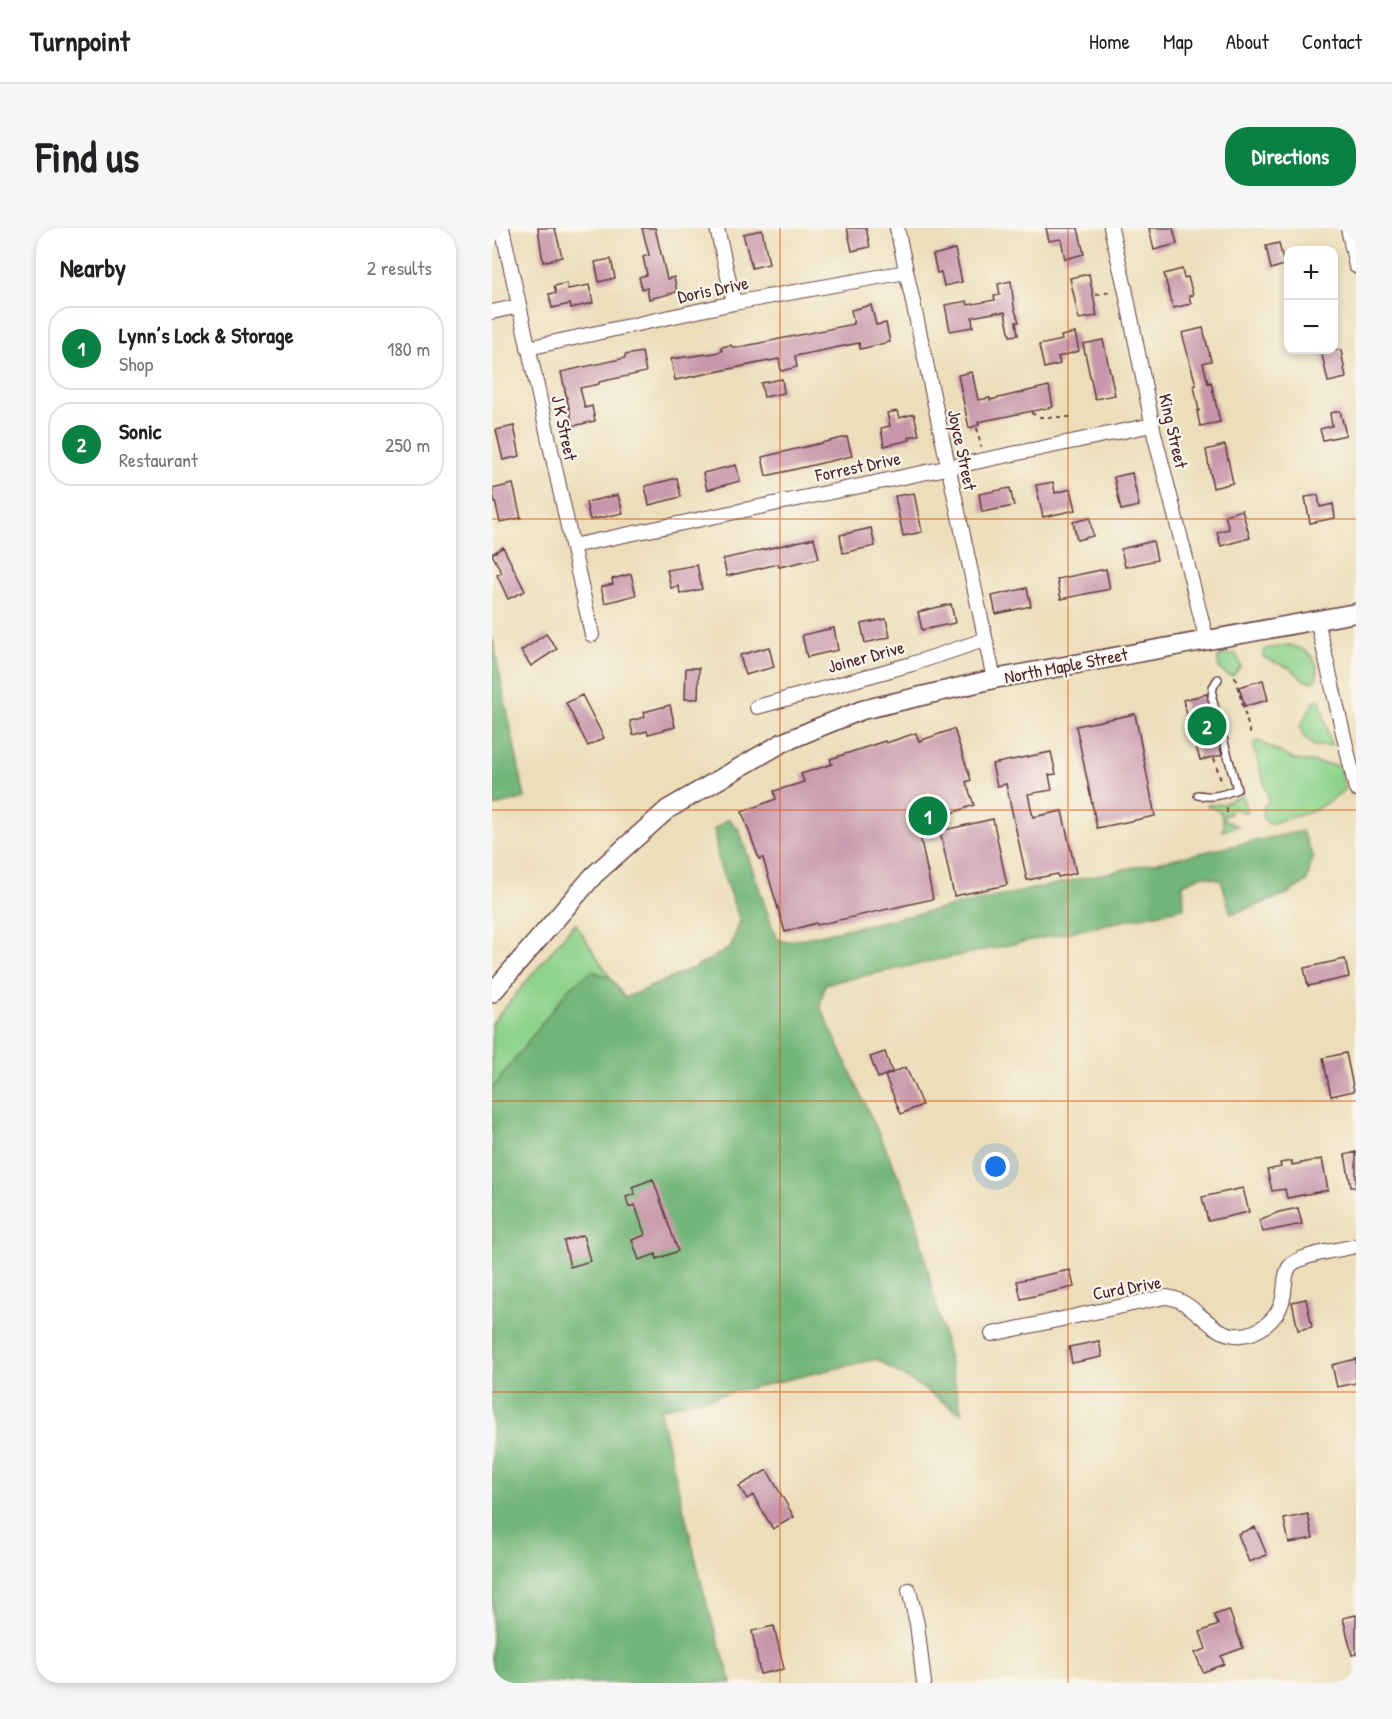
<!DOCTYPE html>
<meta charset="utf-8">
<style>
:root{--surface:#fff;--page:#f6f6f6;--text:#202124;--muted:#757577;--line:#e0e0e0;--accent:#0b8043}
body{margin:0;font-family:"Patrick Hand",sans-serif;background:var(--page);color:var(--text)}
.controls{position:absolute;right:18px;top:18px;display:grid;overflow:hidden;border-radius:12px;box-shadow:0 3px 9px #0003}
.controls button{width:54px;height:54px;display:grid;place-items:center;padding:0;border:0;border-bottom:2px solid var(--line);background:var(--surface);color:var(--text);font:30px sans-serif}
.you{position:absolute;left:504px;top:939px;width:21px;height:21px;margin:-15px;border:4px solid #fff;border-radius:50%;background:#1a73e8;box-shadow:0 0 0 9px #1a73e833}
.badge{display:grid;place-items:center;width:39px;height:39px;border-radius:50%;background:var(--accent);color:#fff;font-size:20px;font-weight:700}
.pin{position:absolute;translate:-50% -50%;border:3px solid #fff;box-shadow:0 2px 6px #0006}
.list{margin:0;padding:0;list-style:none}
h2{display:flex;justify-content:space-between;align-items:center;height:78px;margin:0;padding:0 24px;font-size:26px}
h2 small{font-size:20px;font-weight:400;color:var(--muted)}
.list li{display:grid;grid-template-columns:39px 1fr auto;gap:18px;align-items:center;box-sizing:border-box;height:84px;margin:0 12px 12px;padding:0 12px;border:2px solid var(--line);border-radius:24px}
.list b{display:block;font-size:22px;white-space:nowrap}
.list p{margin:0;font-size:20px;white-space:nowrap;color:var(--muted)}
.list em{font-size:20px;font-style:normal;color:var(--muted)}
.map{position:relative;flex:none;width:864px;height:1455px;overflow:hidden;border-radius:24px}
header{display:flex;align-items:center;gap:36px;box-sizing:border-box;height:84px;padding:0 30px;background:var(--surface);border-bottom:2px solid var(--line)}
header strong{font-size:28px}
nav{display:flex;gap:33px;margin-inline-start:auto;font-size:21px}
.intro{display:flex;align-items:center;justify-content:space-between;box-sizing:border-box;height:144px;padding:0 36px}
h1{margin:0;font-size:42px}
.button{padding:15px 27px;border-radius:24px;background:var(--accent);color:#fff;font-size:21px;font-weight:700}
main{display:flex;gap:36px;padding:0 36px}
aside{flex:1;background:var(--surface);border-radius:24px;box-shadow:0 3px 9px #0003}
.map>svg:first-child{display:block}
.green{fill:#8ed38c;stroke:#6c795c;stroke-width:1.5}
.forest{fill:#72b578;stroke:#5e6a52;stroke-width:1.5}
.building{fill:#c796aa}
.lines{fill:none;stroke-linecap:round;stroke-linejoin:round}
.service-casing{stroke:#623c40;stroke-width:10}
.minor-casing{stroke:#623c40;stroke-width:16}
.secondary-casing{stroke:#623c40;stroke-width:21}
.path{stroke:#623c40;stroke-width:2;stroke-dasharray:4.5 4.5;stroke-linecap:butt}
.service{stroke:#fff;stroke-width:7}
.minor{stroke:#fff;stroke-width:14}
.secondary{stroke:#fff;stroke-width:18}
.grid{fill:none;stroke:#d8530f;stroke-width:1.5;stroke-opacity:0.55}
.labels{text-anchor:middle;stroke-width:4.5;stroke-linejoin:round;paint-order:stroke}
.street-label{font-size:18px;fill:#4a1f2b;stroke:#fbf7ec}
</style>
<header>
<strong>Turnpoint</strong>
<nav><a>Home</a><a>Map</a><a>About</a><a>Contact</a></nav>
</header>
<div class="intro"><h1>Find us</h1><a class="button">Directions</a></div>
<main>
<aside>
<h2>Nearby<small>2 results</small></h2>
<ul class="list">
<li><span class="badge">1</span><div><b>Lynn’s Lock &amp; Storage</b><p>Shop</p></div><em>180 m</em></li>
<li><span class="badge">2</span><div><b>Sonic</b><p>Restaurant</p></div><em>250 m</em></li>
</ul>
</aside>
<div class="map">
<svg width="864" height="1455" viewBox="0 0 864 1455">
<rect width="100%" height="100%" fill="#fbf7ec"/>
<filter id="ink" filterUnits="userSpaceOnUse"><feTurbulence type="fractalNoise" baseFrequency=".0167" numOctaves="2"/><feDisplacementMap in="SourceGraphic" scale="12" xChannelSelector="R" yChannelSelector="G"/><feConvolveMatrix kernelMatrix="1 2 1 2 8 2 1 2 1" color-interpolation-filters="sRGB"/></filter>
<filter id="wash" filterUnits="userSpaceOnUse"><feTurbulence type="fractalNoise" baseFrequency=".008" numOctaves="4" result="noise"/><feDisplacementMap in="SourceGraphic" scale="24" xChannelSelector="R" yChannelSelector="G"/><feGaussianBlur stdDeviation="1.35" result="paint"/><feColorMatrix in="noise" values="0 0 0 0 0 0 0 0 0 0 0 0 0 0 0 0 0 1.4 0 .05"/><feComposite in="paint" operator="in"/></filter>
<g filter="url(#wash)">
<rect width="100%" height="100%" fill="#ecdeba"/>
<path class="green" d="M796,417C815,420 830,432 824,452L821,454L812,452L798,440L772,430L771,427L774,421Z
M734,426H744L749,438L741,448C731,446 725,440 726,430Z
M823,472H828L839,518H822L811,508L808,499Z
M766,513L803,532L847,538L853,562L822,583L777,596L771,591V580L777,572L762,520V514Z
M750,567L755,585L739,580L737,587L733,586L732,592L746,598L730,603L732,598L728,583L715,578L716,576H730Z
M83,695L118,749L100,744L0,861V795Z"/>
<path class="forest" d="M0,409L33,570L0,579Z
M237,591L247,602L284,710L294,714L810,603L821,628L815,653L792,668L739,686L729,652L711,647L691,656L692,680L333,756L328,778L421,980L470,1186L385,1131L167,1181L216,1381L240,1455H0V861L77,760L100,743L118,749L133,770L206,738L238,720L248,693L227,636L222,601Z"/>
<g id="blocks">
<path class="building" d="M46,0H63L70,29L51,34Z
M150,0H163L175,51L182,49L185,64L157,71L155,60L150,61L147,49L155,47L151,29L157,27Z
M355,0H374L378,19L360,23Z
M554,0H586L592,26L573,31L569,11L557,13Z
M657,0H681L685,16L662,22Z
M270,2L277,36L260,40L251,6Z
M787,15L792,37L779,41L774,18Z
M463,21L470,54L452,58L449,44L445,45L441,27Z
M119,31L123,50L107,54L103,34Z
M690,41L692,50L696,49L701,67L697,68L699,76L681,80L672,46Z
M597,46L605,88L587,91L578,50Z
M519,53L522,79L527,94H524L526,107L518,108L513,84L506,85V84L480,89L481,99L458,103L453,77L475,73L476,77L503,72L502,68L508,67L506,56Z
M75,55L76,61L97,57L101,75L79,80L78,76L60,80L57,66L64,65L62,58Z
M379,77L384,97L394,95L398,114L368,121L367,115L303,128L305,139L289,143L287,131L183,152L179,131L223,125L230,123L229,119L239,117L240,119H248L362,96L359,82Z
M711,100L719,133L711,135L716,155L719,154L728,194L708,198L705,183H707L702,158L704,157L690,105Z
M583,105L587,123L566,129L568,136L552,140L547,117L570,112L569,108Z
M611,112L623,167L603,171L591,116Z
M829,122H849L854,150L836,154Z
M150,124L154,144L107,154V156L88,160L93,180L100,178L103,193L81,198L69,144L133,130V127Z
M480,144L486,172L498,170V172L557,158L561,179L486,194L487,197L477,200L466,147Z
M290,151L292,165L272,169L269,155Z
M405,183L407,190L422,186L427,207L417,209L418,212L392,218L389,200L398,198L395,185Z
M848,183L854,207L831,212L828,201L840,198L838,185Z
M22,198L28,228L11,232L4,202Z
M355,209L360,228L274,248L270,229Z
M733,217L741,255L721,260L714,222Z
M244,237L248,253L215,262L211,245Z
M640,245L647,278L629,282L622,249Z
M185,250L189,269L157,277L153,258Z
M561,254L563,265L579,261L584,282L551,289L544,257Z
M21,256L29,290L8,294L0,261Z
M518,260L522,278L490,284L487,266Z
M422,265L430,304L411,308L403,268Z
M126,267L131,285L98,292L94,274Z
M826,267L828,279L841,276L843,290L818,295L813,269Z
M750,282L758,310L729,318L725,304L737,301L733,287Z
M598,290L601,308L585,312L581,294Z
M379,300L383,318L351,325L348,307Z
M322,310L327,330L287,339L286,336L235,348L231,331Z
M661,313L665,332L633,339L629,321Z
M11,319L33,363L16,371L5,347L10,345L0,326Z
M205,337L210,361L188,366L187,358L179,360L175,342Z
M614,341L618,361L569,371L565,351Z
M139,346L144,367L113,375L109,359L121,356L120,351Z
M535,360L539,378L504,386L500,368Z
M459,376L463,395L430,402L426,384Z
M394,391L398,409L373,415L369,396Z
M342,400L346,422L315,429L310,407Z
M54,406L65,421L39,438L29,423Z
M277,419L282,439L253,447L248,427Z
M194,440H207L206,471H193Z
M771,452L776,472L753,478L747,459Z
M715,466L730,527L708,532L691,472Z
M90,467L112,510L96,518L74,475Z
M178,477L183,499L156,506L155,503L141,507L138,493L153,489L152,484Z
M643,486L663,588L605,600L584,498Z
M462,501L479,552L474,554L482,577L446,590L445,587L425,593L441,671L325,697L324,695L293,704L271,630L267,631L250,584L284,571L282,563L312,554L309,546L340,536L338,531L393,513L394,515L424,505L427,513Z
M559,524L564,546L557,547L560,562L536,566L541,589L570,583L584,645L566,649L565,646L535,652L514,556L505,558L500,536Z
M501,591L515,657L462,668L448,603Z
M853,731L857,749L816,758L812,740Z
M393,824L400,844L386,850L378,829Z
M854,825L862,863L839,868L831,830Z
M414,839L430,877L409,886L393,848Z
M864,924V959H859L853,927Z
M830,931L836,962L795,970L793,961L780,963L775,942L789,939L788,935L800,933V937Z
M161,951L186,1023L165,1031L164,1026L147,1032L140,1012L153,1007L143,977L137,979L134,969L143,966L140,959Z
M751,960L757,984L716,993L710,969Z
M806,980L810,996L771,1004L767,992L787,984Z
M91,1007L98,1033L78,1039L72,1013Z
M578,1042L582,1059L529,1071L525,1053Z
M814,1071L820,1099L806,1102L800,1074Z
M607,1113L610,1129L580,1135L577,1119Z
M864,1131V1155L845,1159L840,1137Z
M275,1242L302,1289L281,1301L261,1267L255,1271L247,1258Z
M816,1286L821,1310L797,1315L792,1291Z
M763,1299L775,1327L757,1334L746,1306Z
M737,1382L751,1420L729,1428L732,1436L711,1444L703,1425L714,1421L708,1404L726,1397L722,1387Z
M864,1387V1426L860,1427L851,1390Z
M282,1398L292,1441L268,1446L260,1403Z"/>
</g>
</g>
<g filter="url(#ink)">
<use href="#blocks" fill-opacity="0" stroke="#623c40" stroke-width="1.5"/>
<g class="lines">
<defs>
<path id="service" d="M706,567C721,570 731,567 745,561L720,470L721,459L726,451"/>
<path id="minor" d="M10,0L100,407
M225,0L242,75
M405,0L502,451
M619,0L633,60L662,205L715,413
M856,0L864,38
M0,84L27,78
M36,120L242,75L414,44
M80,318L660,197
M825,392L864,561
M265,479L420,436L492,412
M500,1106L673,1069C703,1070 718,1110 749,1107C767,1106 785,1091 790,1074C794,1063 791,1047 798,1038C808,1026 848,1022 864,1018
M417,1362L425,1396L432,1455"/>
<path id="secondary" d="M0,765L102,647L176,581L290,515L330,498L370,482L502,451L864,385"/>
</defs>
<use href="#service" class="service-casing"/>
<use href="#minor" class="minor-casing"/>
<use href="#secondary" class="secondary-casing"/>
<path class="path" d="M604,67L621,63
M539,185L548,189H579
M485,200L489,219
M743,449L759,508
M722,530L730,556
M735,585V576"/>
<use href="#service" class="service"/>
<use href="#minor" class="minor"/>
<use href="#secondary" class="secondary"/>
</g>
</g>
<path class="grid" d="M288,0V1455M576,0V1455M0,291H864M0,582H864M0,873H864M0,1164H864"/>
<g class="labels">
<g class="street-label">
<text transform="translate(221 62) rotate(-12)" y="6">Doris Drive</text>
<text transform="translate(72 200) rotate(78)" y="6">J K Street</text>
<text transform="translate(681 203) rotate(77)" y="6">King Street</text>
<text transform="translate(470 222) rotate(78)" y="6">Joyce Street</text>
<text transform="translate(366 239) rotate(-12)" y="6">Forrest Drive</text>
<text transform="translate(374 429) rotate(-15)" y="6">Joiner Drive</text>
<text transform="translate(574 438) rotate(-11)" y="6">North Maple Street</text>
<text transform="translate(635 1060) rotate(-10)" y="6">Curd Drive</text>
</g>
</g>
</svg>
<div class="controls">
<button>+</button>
<button>−</button>
</div>
<div class="you"></div>
<div class="pin badge" style="left:436px;top:588px">1</div>
<div class="pin badge" style="left:715px;top:498px">2</div>
</div>
</main>
